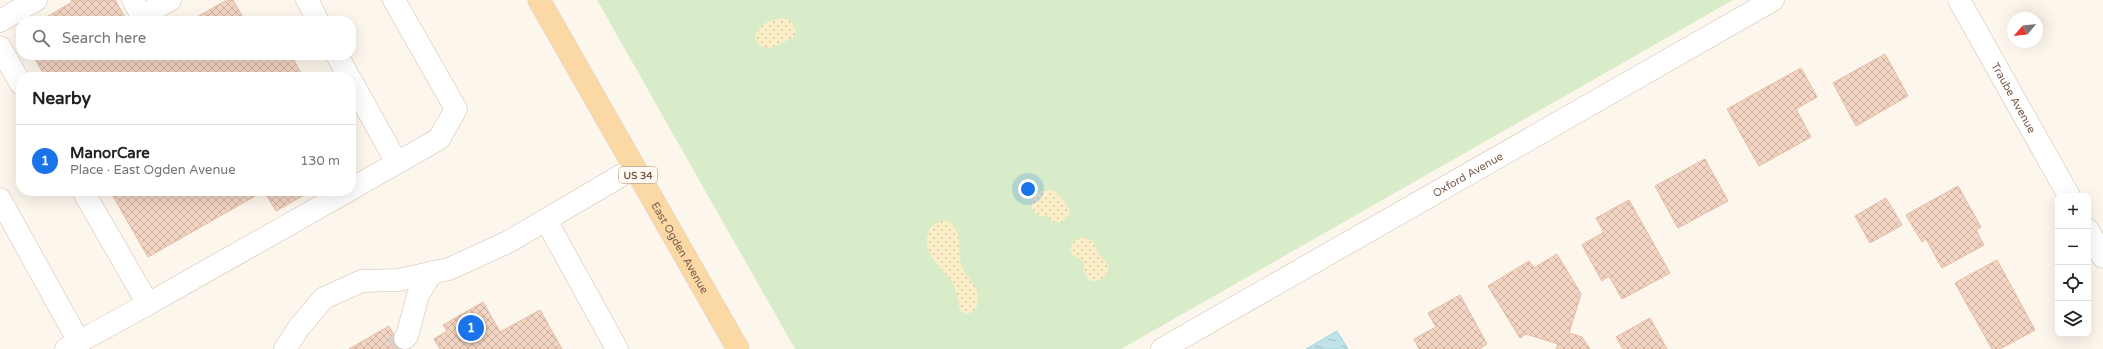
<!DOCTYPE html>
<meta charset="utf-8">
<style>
:root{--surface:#fff;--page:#f2f2f2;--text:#222;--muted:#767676;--line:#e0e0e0;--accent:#1a73e8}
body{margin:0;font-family:"Varela Round",sans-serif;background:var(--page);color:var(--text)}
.controls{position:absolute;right:12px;bottom:12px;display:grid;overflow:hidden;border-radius:8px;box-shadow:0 4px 16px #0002}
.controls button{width:36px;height:36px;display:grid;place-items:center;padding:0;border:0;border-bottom:1px solid var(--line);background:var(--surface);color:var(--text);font:20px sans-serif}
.compass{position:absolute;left:2007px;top:12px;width:36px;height:36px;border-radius:50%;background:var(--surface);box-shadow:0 4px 16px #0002;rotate:242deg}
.you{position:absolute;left:1028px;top:189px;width:14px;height:14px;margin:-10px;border:3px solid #fff;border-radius:50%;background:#1a73e8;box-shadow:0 0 0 6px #1a73e833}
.badge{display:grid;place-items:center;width:26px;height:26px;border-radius:50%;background:var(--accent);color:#fff;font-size:13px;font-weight:700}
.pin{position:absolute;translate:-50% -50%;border:2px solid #fff;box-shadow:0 1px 4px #0006}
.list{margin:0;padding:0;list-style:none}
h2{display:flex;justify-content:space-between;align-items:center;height:52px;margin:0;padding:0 16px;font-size:17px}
h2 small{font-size:13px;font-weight:400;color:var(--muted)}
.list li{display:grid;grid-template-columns:26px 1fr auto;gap:12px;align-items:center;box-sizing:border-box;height:72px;padding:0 16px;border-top:1px solid var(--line)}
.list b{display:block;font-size:15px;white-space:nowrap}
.list p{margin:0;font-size:13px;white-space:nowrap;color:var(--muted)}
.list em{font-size:13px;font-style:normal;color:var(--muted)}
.icon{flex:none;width:22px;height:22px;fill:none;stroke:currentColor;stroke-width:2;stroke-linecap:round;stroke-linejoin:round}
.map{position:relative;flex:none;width:2103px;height:349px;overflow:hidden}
.search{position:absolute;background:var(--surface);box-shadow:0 4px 16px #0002;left:16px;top:16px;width:340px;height:44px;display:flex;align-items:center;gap:10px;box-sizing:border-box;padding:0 14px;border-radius:16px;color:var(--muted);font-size:15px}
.panel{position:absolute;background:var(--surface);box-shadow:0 4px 16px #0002;left:16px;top:72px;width:340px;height:124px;border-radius:16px}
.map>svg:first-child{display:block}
.grass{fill:#d8ecc9}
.sand{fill:url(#sand-dots)}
.water{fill:url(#water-ripples);stroke:#a5d3da}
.building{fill:url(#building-cross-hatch);stroke:#e6bba3}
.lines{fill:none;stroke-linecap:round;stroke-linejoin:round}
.minor-tunnel{stroke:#dcd0c4;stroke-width:22;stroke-dasharray:22 11;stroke-linecap:butt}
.minor-casing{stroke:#d1beb0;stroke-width:23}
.major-casing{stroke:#dad1cd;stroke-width:23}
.minor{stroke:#fff;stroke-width:22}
.major{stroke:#fbd9a5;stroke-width:22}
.labels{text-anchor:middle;stroke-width:3;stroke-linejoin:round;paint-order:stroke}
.shield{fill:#fffaf3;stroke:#a28b7f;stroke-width:1}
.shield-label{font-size:10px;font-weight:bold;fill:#7a5c4d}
.street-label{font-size:11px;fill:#7a5c4d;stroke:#fffaf3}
</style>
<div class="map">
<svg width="2103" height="349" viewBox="0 0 2103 349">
<defs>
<pattern id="sand-dots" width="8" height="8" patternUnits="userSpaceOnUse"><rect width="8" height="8" fill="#fcefc7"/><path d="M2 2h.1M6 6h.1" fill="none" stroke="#d1c5a4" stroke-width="1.8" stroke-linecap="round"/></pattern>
<pattern id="water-ripples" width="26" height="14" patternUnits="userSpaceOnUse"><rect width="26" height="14" fill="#bfe3e8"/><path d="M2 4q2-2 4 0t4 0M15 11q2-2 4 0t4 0" fill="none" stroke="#a0bbbe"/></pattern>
<pattern id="building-cross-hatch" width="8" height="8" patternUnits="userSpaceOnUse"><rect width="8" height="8" fill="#f3d5c3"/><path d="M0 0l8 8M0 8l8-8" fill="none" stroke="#cab0a1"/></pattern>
</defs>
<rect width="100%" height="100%" fill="#fdf6ec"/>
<path class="grass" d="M597,0H1733L1121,349H795Z"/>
<path class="sand" d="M784,18C792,20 795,26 796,34L794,37L772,48L759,46L755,38C757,24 771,20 784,18Z
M1050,190L1056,192L1070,210L1069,214L1061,223L1051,221L1047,215L1040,217C1023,207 1035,190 1050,190Z
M944,220C949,222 954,224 956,230C961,240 958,253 961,264C967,283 981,281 977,306C973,314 968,315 961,311C957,302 958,293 953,284C943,267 922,256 928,234C930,225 936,223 944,220Z
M1078,238C1096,236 1093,246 1101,257C1105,262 1109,262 1108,270C1105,278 1099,283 1090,280L1084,272V262L1072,254L1070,246Z"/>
<path class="water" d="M1337,331L1348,349H1306Z"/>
<path class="building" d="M71,0H115L127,21H40L72,2Z
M227,0H233L245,21H190Z
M1885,54L1908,96L1856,126L1833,83Z
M33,55H291L303,77H45Z
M1801,68L1817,97L1796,109L1811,137L1759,166L1727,109Z
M1705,159L1728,201L1678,228L1655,186Z
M1958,186L1981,227L1976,230L1984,245L1942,268L1926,239L1922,242L1906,215Z
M110,191H311L276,211L264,191L148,257Z
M1886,198L1902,225L1870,243L1855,216Z
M1629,200L1670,273L1622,299L1609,276L1602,281L1582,245L1604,232L1596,218Z
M1557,254L1581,294L1569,333L1582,337L1590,349H1556L1558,344L1526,334L1520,338L1488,286L1529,261L1534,268Z
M1997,260L2035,330L2000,349H1992L1955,283Z
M1460,295L1487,344L1479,349H1419L1414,339L1436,327L1428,313Z
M483,302L500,332L540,310L562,349H440L434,339L447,331L443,325Z
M1650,318L1667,349H1623L1616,337Z
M389,326L402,349H349Z"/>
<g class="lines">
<path class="minor-tunnel" d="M395,349L405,338"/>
<defs>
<g id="minor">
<path d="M133,0L142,16L170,0"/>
<path d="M307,0L318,21"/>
<path id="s1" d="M1959,0L2069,196"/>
<path d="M0,21L36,0"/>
<path d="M0,47L21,84"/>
<path d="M337,55L349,77"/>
<path d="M351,80L397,163"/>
<path d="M351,189L439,139L456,109L394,0"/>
<path d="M0,199L79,342"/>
<path d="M546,220L617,349"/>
<path d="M2088,230L2103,257"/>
<path d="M148,304L348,191"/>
<path d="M405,338L407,336L418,295L432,272"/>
<path d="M66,349L148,304L83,191"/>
<path d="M285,349L300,326L324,298L362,281L398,280L449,269L508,242L634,168"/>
<path id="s2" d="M1162,349L1773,0"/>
</g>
<g id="major">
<path id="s3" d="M539,0L738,349"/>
</g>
</defs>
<use href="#minor" class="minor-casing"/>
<use href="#major" class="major-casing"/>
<use href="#minor" class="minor"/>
<use href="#major" class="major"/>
</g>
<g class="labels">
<rect class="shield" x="619" y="167" width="38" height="16" rx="3"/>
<g class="shield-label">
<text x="638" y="179">US 34</text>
</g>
<g class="street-label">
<text dy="4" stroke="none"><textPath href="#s1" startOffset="112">Traube Avenue</textPath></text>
<text dy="4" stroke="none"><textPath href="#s2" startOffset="352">Oxford Avenue</textPath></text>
<text dy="4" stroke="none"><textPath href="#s3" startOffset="285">East Ogden Avenue</textPath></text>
</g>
</g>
</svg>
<div class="controls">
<button>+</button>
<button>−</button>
<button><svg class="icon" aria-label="locate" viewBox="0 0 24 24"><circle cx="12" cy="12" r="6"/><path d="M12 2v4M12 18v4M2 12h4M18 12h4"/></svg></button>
<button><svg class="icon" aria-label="layers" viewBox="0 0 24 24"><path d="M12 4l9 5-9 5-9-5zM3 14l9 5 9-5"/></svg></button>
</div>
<svg class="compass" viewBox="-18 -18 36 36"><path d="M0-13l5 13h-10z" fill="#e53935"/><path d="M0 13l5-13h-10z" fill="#767676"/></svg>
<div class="you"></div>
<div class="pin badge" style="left:471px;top:328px">1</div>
<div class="search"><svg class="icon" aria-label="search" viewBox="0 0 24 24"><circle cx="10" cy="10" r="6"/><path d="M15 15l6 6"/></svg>Search here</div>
<section class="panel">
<h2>Nearby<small></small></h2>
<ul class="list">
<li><span class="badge">1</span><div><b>ManorCare</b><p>Place · East Ogden Avenue</p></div><em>130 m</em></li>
</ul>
</section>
</div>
